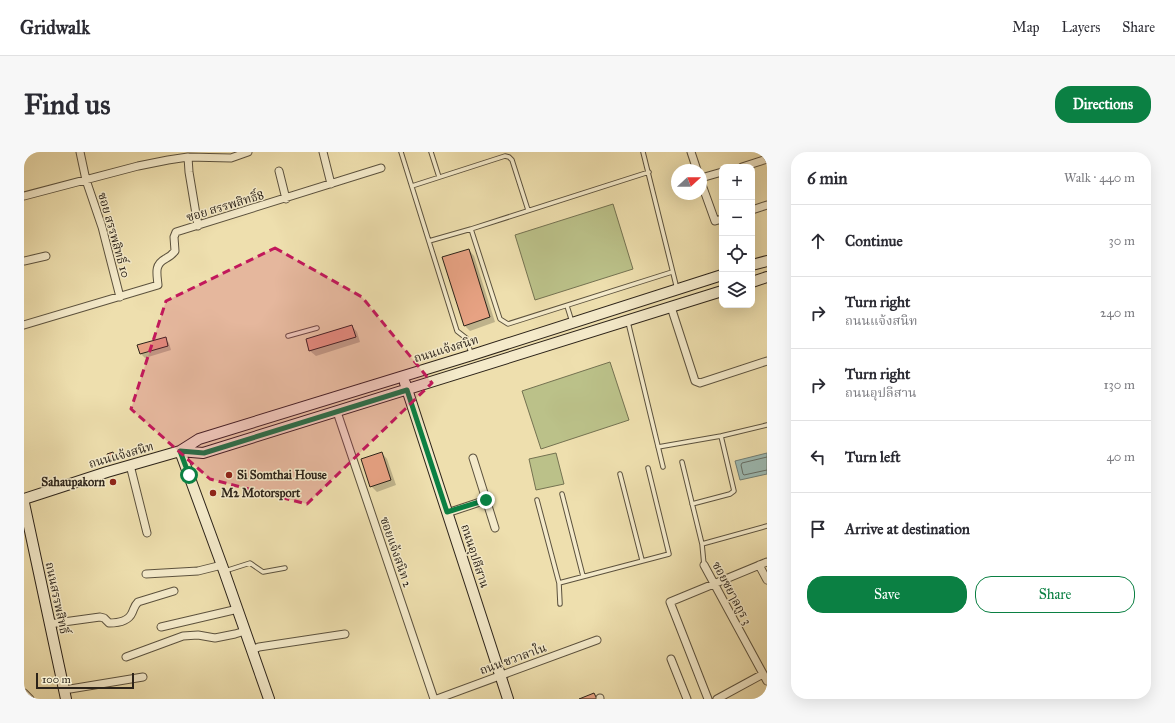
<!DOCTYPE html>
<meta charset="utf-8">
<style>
:root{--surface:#fff;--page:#f7f7f7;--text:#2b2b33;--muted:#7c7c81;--line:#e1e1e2;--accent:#0b8043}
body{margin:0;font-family:"IM FELL Great Primer","Noto Serif Thai",serif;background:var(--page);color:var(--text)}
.controls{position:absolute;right:12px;top:12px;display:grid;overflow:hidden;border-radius:8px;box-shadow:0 4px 16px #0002}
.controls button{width:36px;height:36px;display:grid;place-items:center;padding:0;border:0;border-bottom:1px solid var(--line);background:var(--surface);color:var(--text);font:20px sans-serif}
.compass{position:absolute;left:647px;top:12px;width:36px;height:36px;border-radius:50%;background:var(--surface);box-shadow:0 4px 16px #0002;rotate:69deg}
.scale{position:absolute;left:12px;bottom:10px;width:98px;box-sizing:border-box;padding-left:4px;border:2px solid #2c2319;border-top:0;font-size:11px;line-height:14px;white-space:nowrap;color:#2c2319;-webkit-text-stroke:3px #f4eaca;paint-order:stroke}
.stop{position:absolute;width:12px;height:12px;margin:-9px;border:3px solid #0b8043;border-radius:50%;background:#fff}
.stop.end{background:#0b8043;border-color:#fff;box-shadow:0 1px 4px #0008}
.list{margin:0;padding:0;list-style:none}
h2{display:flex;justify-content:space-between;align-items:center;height:52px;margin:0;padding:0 16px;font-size:17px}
h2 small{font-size:13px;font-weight:400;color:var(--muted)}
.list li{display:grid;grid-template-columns:26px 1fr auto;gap:12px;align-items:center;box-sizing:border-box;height:72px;padding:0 16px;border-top:1px solid var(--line)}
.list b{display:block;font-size:15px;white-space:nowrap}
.list p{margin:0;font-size:13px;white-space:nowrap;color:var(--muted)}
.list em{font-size:13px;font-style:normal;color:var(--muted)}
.actions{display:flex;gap:8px;padding:12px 16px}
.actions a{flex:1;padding:9px 0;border:1px solid var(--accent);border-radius:16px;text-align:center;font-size:14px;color:var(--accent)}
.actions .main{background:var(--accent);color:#fff}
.icon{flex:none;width:22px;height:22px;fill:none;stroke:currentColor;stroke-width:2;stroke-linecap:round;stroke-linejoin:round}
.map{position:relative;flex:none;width:743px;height:547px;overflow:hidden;border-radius:16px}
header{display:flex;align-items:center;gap:24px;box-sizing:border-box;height:56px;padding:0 20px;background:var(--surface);border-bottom:1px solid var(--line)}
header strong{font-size:19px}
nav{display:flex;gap:22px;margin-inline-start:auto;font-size:14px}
.intro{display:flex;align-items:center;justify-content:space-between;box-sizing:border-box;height:96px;padding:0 24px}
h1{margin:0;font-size:28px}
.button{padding:10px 18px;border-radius:16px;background:var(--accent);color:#fff;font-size:14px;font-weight:700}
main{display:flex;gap:24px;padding:0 24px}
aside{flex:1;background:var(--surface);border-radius:16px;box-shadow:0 4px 16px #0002}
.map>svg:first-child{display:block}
.green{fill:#bbc189;stroke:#747251}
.water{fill:#9cbab3;stroke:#6f7e75}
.shadow{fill:#0003}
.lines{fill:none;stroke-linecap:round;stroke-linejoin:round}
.shore{stroke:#646e66;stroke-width:1}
.building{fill:#e7a283;stroke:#2c2319}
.lane-casing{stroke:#5c523e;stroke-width:5.5}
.street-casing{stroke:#5c523e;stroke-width:9}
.secondary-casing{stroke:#2c2319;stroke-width:12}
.lane{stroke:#f4eaca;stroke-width:3.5}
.street{stroke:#f4eaca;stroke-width:7}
.secondary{stroke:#f4eaca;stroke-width:10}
.route{stroke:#0b8043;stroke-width:5}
.marked{fill:#c2185b;fill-opacity:0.2;stroke:#c2185b;stroke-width:3;stroke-dasharray:8 5;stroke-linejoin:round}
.poi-dot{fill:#8f2418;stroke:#f4eaca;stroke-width:1.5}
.labels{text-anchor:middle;stroke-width:3;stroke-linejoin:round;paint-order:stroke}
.street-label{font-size:12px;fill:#2c2319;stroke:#f4eaca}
.poi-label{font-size:12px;font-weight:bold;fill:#2c2319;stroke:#f4eaca;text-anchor:start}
</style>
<header>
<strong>Gridwalk</strong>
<nav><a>Map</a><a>Layers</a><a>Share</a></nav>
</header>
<div class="intro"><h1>Find us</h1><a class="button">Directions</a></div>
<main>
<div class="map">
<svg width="743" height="547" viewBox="0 0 743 547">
<rect width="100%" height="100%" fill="#eedfae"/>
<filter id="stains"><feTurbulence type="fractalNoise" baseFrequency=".005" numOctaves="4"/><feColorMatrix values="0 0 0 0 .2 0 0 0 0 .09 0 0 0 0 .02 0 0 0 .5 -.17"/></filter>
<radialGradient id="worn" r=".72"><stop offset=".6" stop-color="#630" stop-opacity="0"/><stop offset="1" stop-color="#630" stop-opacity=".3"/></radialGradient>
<path class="green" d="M589,52L609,117L511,148L491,83Z
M586,210L605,268L517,297L498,239Z
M532,301L540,332L512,338L505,307Z"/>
<path class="water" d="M743,301V322L716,328L711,309Z"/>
<path class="shadow" d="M445,98L450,104L471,170L446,179L441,174Z
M328,174L333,180L336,190L292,204L286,199L283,188Z
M141,187L145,191L147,198L121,206L117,202L115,194Z
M358,301L363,307L372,333L353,340L347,334Z"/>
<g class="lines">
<path class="shore" d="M743,305L718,311L717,313L719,322L720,323L743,318"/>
</g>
<path class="building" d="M445,97L466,165L440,174L418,105Z
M328,173L332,185L285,199L282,187Z
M142,185L144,194L116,202L113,193Z
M89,300L91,305L85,307L83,302Z
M358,300L367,328L346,335L337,307Z
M570,541L573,547H555Z"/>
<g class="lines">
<defs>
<path id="lane" d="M377,0L433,179L442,186L447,201
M407,0L415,25
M619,0L653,137
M388,34L481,4L485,5L488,8L504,58
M447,77L476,167L484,172L648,120
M405,89L447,77L625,20
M543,154L548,170
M604,170L639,315
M264,184L293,176
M634,295L697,284L743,273
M658,310L678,392L680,413
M596,322L618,408
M538,342L559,424
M513,348L535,431L536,452
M668,352L706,342L710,339L697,284
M678,392L743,374
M201,419L226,411L239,420L261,416
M535,431L645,402L624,316"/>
<path id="street" d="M56,0L62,28L78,75L96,145
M299,0L307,32
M667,0L673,18
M164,5L165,20L174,74
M718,15L743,7
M255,19L262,47
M677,26L698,20
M677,30L691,69L698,67
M0,44L114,14L144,8L164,5L207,6L224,0
M728,58L743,53
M0,109L22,104
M647,155L671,229L676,231L743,209
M0,173L134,133C133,122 130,113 141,107C145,105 148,103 151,99L150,85L152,80L357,16
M313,260L410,547
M449,306L471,376
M106,313L123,381
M423,361L462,348
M680,413L743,529
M735,413L743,428
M122,422L174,419L198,413
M25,472L76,465L80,466L85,471C93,471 104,470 108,461C110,457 110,454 114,450L150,439
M137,475L214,457
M228,498L235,495L321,482
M102,505L159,484L174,483L191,486L211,482L221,479
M647,507L663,547
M40,538L119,525
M0,541L6,547
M576,546V547
M413,547L573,488
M684,547L646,450L743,410
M693,547L739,522"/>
<path id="secondary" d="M728,113L743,109
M728,130L743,125
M381,231L484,547
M156,299L179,301L698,139
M156,299L200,419L245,547
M0,347L83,320L156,299L175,287L448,203L698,123
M0,351L42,547"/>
</defs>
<use href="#lane" class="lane-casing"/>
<use href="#street" class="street-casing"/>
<use href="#secondary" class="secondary-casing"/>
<use href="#lane" class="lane"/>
<use href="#street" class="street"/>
<use href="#secondary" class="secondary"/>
</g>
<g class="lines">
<path class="route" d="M165,323L156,299L180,301L383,238L423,360L462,348"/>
</g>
<path class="marked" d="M251,96L338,145L408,231L283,352L186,327L107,257L142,149Z"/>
<g class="poi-dot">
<circle cx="205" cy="323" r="4"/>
<circle cx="89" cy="330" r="4"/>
<circle cx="189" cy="341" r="4"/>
</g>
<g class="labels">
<g class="street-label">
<text transform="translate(201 54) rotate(-17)" y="4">ซอย สรรพสิทธิ์8</text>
<text transform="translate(90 83) rotate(74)" y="4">ซอย สรรพสิทธิ์ 10</text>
<text transform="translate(422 197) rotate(-17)" y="4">ถนนแจ้งสนิท</text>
<text transform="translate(97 303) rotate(-16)" y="4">ถนนแจ้งสนิท</text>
<text transform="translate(372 400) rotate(71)" y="4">ซอยแจ้งสนิท 2</text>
<text transform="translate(451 404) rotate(72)" y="4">ถนนอุปลีสาน</text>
<text transform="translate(708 441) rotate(62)" y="4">ซอยซยๅลกูร 3</text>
<text transform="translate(33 446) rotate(78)" y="4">ถนนสรรพสิทธิ์</text>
<text transform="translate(489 507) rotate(-20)" y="4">ถนน ชวาลาใน</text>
</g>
<g class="poi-label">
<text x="213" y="327">Si Somthai House</text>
<text x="81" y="334" text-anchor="end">Sahaupakorn</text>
<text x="197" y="345">M2 Motorsport</text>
</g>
</g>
<rect width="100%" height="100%" filter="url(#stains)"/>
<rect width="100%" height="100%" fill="url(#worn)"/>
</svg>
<div class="controls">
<button>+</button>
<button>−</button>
<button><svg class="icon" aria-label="locate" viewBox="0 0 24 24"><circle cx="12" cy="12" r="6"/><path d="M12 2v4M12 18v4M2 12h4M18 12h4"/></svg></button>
<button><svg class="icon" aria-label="layers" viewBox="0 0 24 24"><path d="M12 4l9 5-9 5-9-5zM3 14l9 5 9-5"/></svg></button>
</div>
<svg class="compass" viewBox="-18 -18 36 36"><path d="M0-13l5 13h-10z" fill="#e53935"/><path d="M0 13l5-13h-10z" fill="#7c7c81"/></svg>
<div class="scale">100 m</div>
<div class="stop" style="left:165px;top:323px"></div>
<div class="stop end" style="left:462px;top:348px"></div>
</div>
<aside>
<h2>6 min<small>Walk · 440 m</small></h2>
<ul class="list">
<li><svg class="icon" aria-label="ahead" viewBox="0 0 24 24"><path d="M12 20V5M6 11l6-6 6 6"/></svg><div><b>Continue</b></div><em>30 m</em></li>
<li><svg class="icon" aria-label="right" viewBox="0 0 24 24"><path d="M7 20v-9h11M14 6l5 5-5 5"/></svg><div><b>Turn right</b><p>ถนนแจ้งสนิท</p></div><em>240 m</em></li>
<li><svg class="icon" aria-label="right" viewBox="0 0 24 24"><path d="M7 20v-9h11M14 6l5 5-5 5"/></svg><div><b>Turn right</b><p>ถนนอุปลีสาน</p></div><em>130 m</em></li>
<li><svg class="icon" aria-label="left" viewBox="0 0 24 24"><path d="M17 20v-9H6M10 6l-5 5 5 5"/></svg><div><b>Turn left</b></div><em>40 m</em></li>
<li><svg class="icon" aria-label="arrive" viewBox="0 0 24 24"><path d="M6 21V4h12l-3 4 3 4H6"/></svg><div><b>Arrive at destination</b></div></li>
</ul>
<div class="actions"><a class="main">Save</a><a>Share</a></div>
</aside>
</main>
